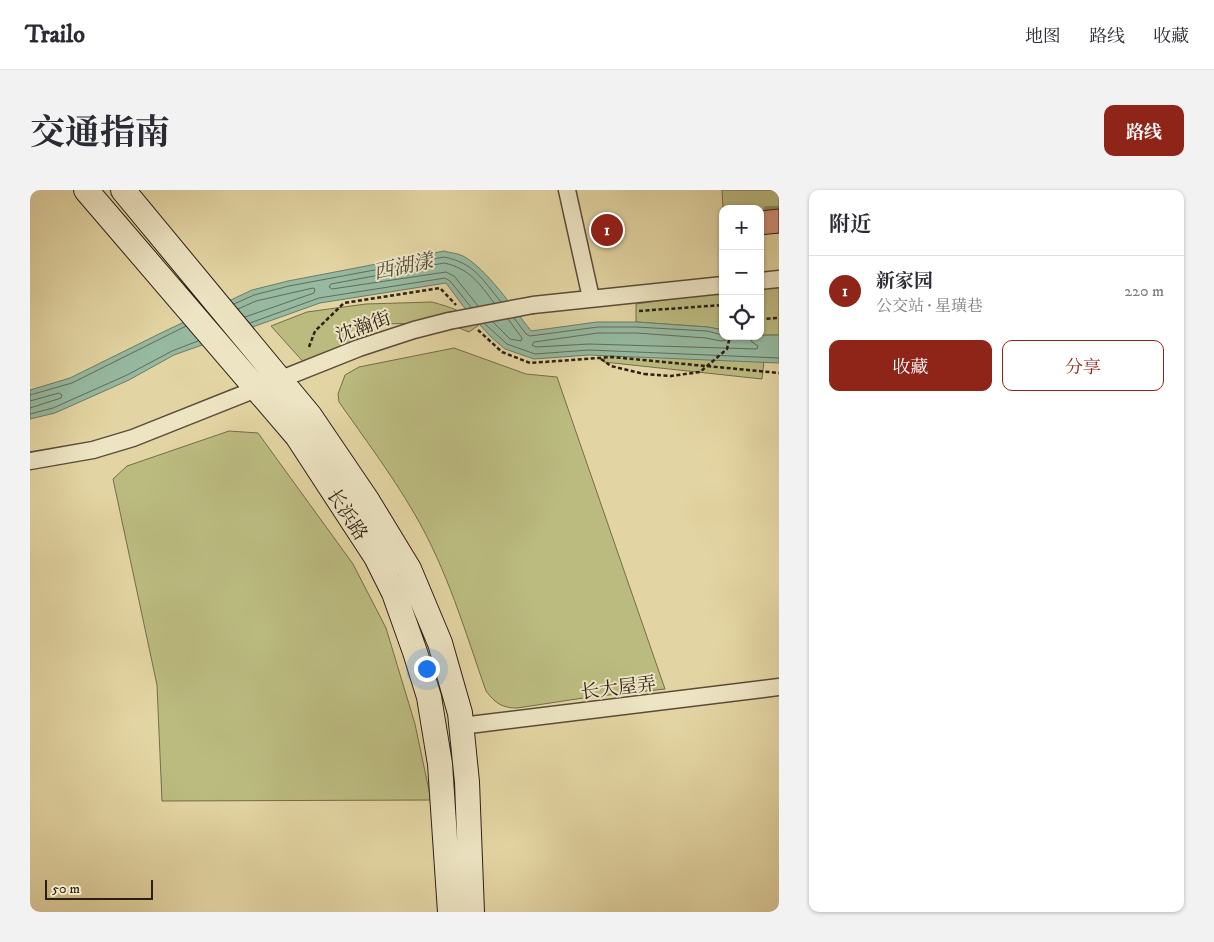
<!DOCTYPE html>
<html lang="zh">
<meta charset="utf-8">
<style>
:root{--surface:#fff;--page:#f2f2f3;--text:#2b2b33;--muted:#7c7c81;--line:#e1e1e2;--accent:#8f2418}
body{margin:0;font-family:"IM FELL DW Pica","Noto Serif SC",serif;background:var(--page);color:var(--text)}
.controls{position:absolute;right:15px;top:15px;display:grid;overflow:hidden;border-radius:10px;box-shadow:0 1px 4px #0004}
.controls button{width:45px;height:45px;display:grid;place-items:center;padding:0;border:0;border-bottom:1px solid var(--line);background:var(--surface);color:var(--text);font:25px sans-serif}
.scale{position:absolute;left:15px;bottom:12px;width:108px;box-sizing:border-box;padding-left:5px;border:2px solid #2c1f14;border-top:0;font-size:14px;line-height:18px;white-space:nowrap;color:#2c1f14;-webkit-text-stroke:4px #ede4c3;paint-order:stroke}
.you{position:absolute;left:396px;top:478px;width:18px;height:18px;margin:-12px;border:4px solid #fff;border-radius:50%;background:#1a73e8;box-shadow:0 0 0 8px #1a73e833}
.badge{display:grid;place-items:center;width:32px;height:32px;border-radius:50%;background:var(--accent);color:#fff;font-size:16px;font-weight:700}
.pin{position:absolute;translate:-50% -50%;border:2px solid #fff;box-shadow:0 1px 5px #0006}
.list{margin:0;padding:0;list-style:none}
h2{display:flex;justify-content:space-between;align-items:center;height:65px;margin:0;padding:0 20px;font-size:21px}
h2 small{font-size:16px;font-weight:400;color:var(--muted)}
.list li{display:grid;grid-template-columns:32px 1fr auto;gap:15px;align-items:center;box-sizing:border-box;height:70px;padding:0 20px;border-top:1px solid var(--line)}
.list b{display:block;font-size:19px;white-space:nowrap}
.list p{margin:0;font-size:16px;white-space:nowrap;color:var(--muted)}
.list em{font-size:16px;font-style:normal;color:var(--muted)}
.actions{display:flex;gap:10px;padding:15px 20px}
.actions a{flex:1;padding:11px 0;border:1px solid var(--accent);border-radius:10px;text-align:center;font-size:18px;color:var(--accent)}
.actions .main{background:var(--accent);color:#fff}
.icon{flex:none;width:28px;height:28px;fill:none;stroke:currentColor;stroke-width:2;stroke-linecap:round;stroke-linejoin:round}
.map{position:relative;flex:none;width:749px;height:722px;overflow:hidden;border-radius:10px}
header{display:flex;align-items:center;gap:30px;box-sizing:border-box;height:70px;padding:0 25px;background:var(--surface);border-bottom:1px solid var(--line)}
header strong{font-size:24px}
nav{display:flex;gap:28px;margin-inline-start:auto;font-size:18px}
.intro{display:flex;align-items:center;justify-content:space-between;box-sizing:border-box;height:120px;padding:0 30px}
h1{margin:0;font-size:35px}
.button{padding:12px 22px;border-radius:10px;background:var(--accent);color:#fff;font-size:18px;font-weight:700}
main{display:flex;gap:30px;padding:0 30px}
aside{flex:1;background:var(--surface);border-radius:10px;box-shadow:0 1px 4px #0004}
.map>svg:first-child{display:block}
.green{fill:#bbbb80;stroke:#746d4a}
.water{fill:#96b9a0;stroke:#6c7b68}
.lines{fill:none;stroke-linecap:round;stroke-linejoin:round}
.shore{stroke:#616c5a;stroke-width:1}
.building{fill:#d3927e;stroke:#2c1f14;filter:url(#shadow)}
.minor-casing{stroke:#5a4c38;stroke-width:19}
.secondary-casing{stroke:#2c1f14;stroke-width:26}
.path{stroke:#2c1f14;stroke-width:2.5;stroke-dasharray:4 2.5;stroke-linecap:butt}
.minor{stroke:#ede4c3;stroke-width:16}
.secondary{stroke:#ede4c3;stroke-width:24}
.minor-bridge-casing{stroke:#5a4c38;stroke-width:19;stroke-linecap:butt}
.path-bridge{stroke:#2c1f14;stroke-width:2.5;stroke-dasharray:4 2.5;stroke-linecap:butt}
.minor-bridge{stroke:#ede4c3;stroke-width:16}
.labels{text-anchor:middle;stroke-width:4;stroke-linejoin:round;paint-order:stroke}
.street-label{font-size:19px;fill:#2c1f14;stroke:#ede4c3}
.water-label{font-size:20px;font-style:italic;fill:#4c4d3e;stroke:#ede4c3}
</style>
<header>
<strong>Trailo</strong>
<nav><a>地图</a><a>路线</a><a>收藏</a></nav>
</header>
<div class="intro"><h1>交通指南</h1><a class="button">路线</a></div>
<main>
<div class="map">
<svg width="749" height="722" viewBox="0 0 749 722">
<defs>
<filter id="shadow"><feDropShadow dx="4.5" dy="-4.5" stdDeviation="0" flood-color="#0004"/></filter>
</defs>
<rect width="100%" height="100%" fill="#e3d5a3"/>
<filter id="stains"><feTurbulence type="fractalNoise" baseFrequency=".004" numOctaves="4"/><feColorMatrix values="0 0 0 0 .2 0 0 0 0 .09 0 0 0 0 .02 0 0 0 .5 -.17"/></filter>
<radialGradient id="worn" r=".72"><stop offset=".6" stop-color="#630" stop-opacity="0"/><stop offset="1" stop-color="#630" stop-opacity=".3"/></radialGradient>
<path class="green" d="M692,0H749V43L730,44V19H693Z
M749,94V145H730V96Z
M693,102V140L678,137L606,132V114Z
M402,112C420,117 436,122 449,135L439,142L417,133L340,134L336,152L277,176L241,136L277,122L336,114Z
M424,158L496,184L527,187L635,499L560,507L487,518C472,518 465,513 456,501C435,441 417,379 384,323C362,285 335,249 309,212L308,204L315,185L329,177Z
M576,161L734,171L732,189L574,172Z
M199,241L228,243L323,374L356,438L385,534L401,610L132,611L127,495L83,289L97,276Z"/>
<path class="water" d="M414,61C420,63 427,63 433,66C457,79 483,118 501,141L567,132H606L678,137L693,140V146L749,145V173L559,165L504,169L475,159L460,146L433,116L416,93L290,113L144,165L99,190L25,223L0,229V200L40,188L133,142L222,100L258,91Z"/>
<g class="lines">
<path class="shore" d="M204,114L224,105L259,96L414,67C444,73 452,89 471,112
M448,116L424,86L416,82L302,99L299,97L301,94L414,73C439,78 450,94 464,113
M208,119L226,111L283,98L285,99L284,103L215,127
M484,128L496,144L500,146L568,137H606L677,141L693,145
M463,132L480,149L491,151L492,148L478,129
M220,133L289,108L415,88L420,91L441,117
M455,134L477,154L505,164L559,160L749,168
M701,146L697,150L691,151L676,148L606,143H568L504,152L502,155L506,157L559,154L727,159L728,156L722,152L719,146
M0,205L42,193L156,136
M0,211L29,203L32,205L31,208L0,218
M0,224L23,218L97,185L142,161L168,151"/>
</g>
<path class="building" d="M749,19V43L730,45V21Z"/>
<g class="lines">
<defs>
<path id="minor" d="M537,0L561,108
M730,91L749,89
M503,115L693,95
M0,271L63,260L103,248L329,158L384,140L419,131
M431,536L749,497"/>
<path id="secondary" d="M56,0L267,246L346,367L364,403L385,462L399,507L410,574L420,722
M93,0L280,226L337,310L379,379L410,453L430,523L437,592L442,722"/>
</defs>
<use href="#minor" class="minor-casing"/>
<use href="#secondary" class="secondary-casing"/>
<path class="path" d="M609,121L693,115
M730,129L749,128
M448,140L472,162L500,173L582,167L749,183
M279,157L285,141L314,113L410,98L426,115
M571,169L581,176L614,184"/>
<use href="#minor" class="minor"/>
<use href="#secondary" class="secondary"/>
<defs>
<path id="minor-bridge" d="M419,131L503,115"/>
</defs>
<use href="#minor-bridge" class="minor-bridge-casing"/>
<path class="path-bridge" d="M614,184L641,186L670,182L697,159L700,146"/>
<use href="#minor-bridge" class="minor-bridge"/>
</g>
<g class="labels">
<g class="street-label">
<text transform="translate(333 136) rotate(-20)" y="7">沈瀚街</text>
<text transform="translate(318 324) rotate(57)" y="7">长浜路</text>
<text transform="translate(588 497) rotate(-7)" y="7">长大屋弄</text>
</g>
<g class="water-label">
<text transform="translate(373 76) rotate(-12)" y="7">西湖漾</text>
</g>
</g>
<rect width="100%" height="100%" filter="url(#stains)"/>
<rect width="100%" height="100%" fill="url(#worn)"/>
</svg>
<div class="controls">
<button>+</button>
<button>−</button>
<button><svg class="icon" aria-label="locate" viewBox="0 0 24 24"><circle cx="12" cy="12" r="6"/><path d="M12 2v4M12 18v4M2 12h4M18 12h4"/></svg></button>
</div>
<div class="scale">50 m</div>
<div class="you"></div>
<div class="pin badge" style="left:577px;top:40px">1</div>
</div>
<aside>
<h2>附近<small></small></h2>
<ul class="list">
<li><span class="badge">1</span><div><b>新家园</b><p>公交站 · 星璜巷</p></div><em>220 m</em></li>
</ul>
<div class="actions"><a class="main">收藏</a><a>分享</a></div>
</aside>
</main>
